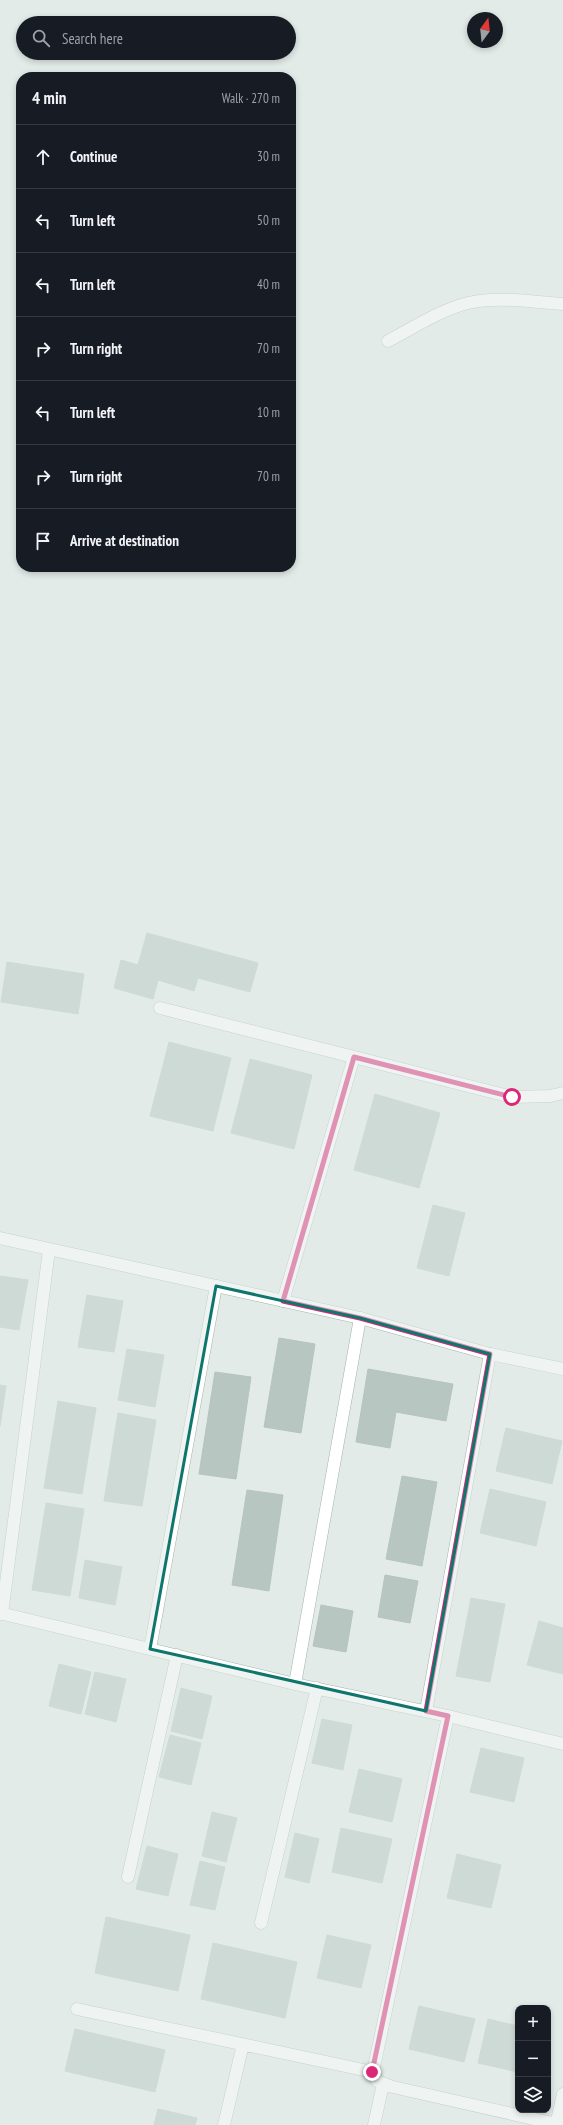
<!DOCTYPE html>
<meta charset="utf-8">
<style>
:root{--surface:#171b24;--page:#242831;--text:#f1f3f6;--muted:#9ea1a6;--line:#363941}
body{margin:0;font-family:"PT Sans Narrow",sans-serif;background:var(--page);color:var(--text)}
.controls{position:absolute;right:12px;bottom:12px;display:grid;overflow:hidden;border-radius:8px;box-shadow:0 2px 6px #0003}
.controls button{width:36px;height:36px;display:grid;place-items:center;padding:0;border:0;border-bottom:1px solid var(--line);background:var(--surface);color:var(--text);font:20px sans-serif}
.compass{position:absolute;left:467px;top:12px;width:36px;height:36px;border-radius:50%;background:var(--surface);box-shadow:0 2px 6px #0003;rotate:15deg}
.stop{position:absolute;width:12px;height:12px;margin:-9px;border:3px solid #db2777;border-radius:50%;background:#fff}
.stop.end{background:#db2777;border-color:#fff;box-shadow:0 1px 4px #0008}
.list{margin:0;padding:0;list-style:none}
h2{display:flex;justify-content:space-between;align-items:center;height:52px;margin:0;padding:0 16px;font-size:17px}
h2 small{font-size:13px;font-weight:400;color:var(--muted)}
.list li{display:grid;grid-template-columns:26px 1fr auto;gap:12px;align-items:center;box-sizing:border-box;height:64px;padding:0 16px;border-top:1px solid var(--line)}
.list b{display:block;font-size:15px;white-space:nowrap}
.list em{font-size:13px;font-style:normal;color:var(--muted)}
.icon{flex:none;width:22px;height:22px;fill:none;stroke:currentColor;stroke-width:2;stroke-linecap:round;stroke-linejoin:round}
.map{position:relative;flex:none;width:563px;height:2125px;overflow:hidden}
.search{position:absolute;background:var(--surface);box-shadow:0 2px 6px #0003;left:16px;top:16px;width:280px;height:44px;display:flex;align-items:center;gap:10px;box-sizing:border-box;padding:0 14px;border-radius:22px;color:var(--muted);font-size:15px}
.panel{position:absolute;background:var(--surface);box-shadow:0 2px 6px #0003;left:16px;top:72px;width:280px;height:500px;border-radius:16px}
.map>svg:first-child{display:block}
.building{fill:#b7c6c0;stroke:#b5c5be}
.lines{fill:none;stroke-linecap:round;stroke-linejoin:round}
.lane-casing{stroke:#a5b3ae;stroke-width:13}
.street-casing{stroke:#a5b3ae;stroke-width:13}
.secondary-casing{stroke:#a1b6ae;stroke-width:13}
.lane{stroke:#fff;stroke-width:12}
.street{stroke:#fff;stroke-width:12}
.secondary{stroke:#fff;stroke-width:12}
.route{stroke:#db2777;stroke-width:5}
.marked{fill:none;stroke:#0f766e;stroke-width:3;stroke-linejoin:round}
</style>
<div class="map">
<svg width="563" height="2125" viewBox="0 0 563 2125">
<rect width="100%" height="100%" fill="#e2ebe7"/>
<path class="building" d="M147,933L258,963L250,992L198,978L194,991L158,980L153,999L114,988L121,960L138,965Z
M7,962L84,974L78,1014L1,1002Z
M169,1042L231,1058L213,1131L150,1116Z
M250,1059L312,1075L294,1149L231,1133Z
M375,1094L440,1113L419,1188L354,1170Z
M433,1205L465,1213L449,1276L417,1268Z
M0,1276L28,1280L19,1330L0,1327Z
M87,1295L123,1301L114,1352L78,1347Z
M279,1338L315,1344L301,1433L264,1427Z
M127,1349L164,1355L155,1407L118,1400Z
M368,1369L453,1384L446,1421L396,1412L390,1448L356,1442Z
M215,1372L251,1377L236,1479L199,1474Z
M0,1385L6,1386L0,1426Z
M58,1401L96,1408L82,1494L44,1488Z
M118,1413L156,1420L142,1506L104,1501Z
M506,1428L562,1441L552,1484L496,1471Z
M402,1476L437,1482L422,1566L386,1559Z
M490,1489L546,1502L536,1546L480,1533Z
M247,1490L283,1495L269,1591L232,1585Z
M46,1503L84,1509L70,1596L32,1590Z
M85,1560L122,1567L115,1605L79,1598Z
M385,1575L418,1581L410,1623L378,1617Z
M471,1598L505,1604L490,1682L456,1676Z
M321,1605L353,1611L346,1652L313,1646Z
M539,1621L563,1628V1674L527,1665Z
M59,1664L91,1672L81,1714L49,1706Z
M95,1672L126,1679L116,1722L85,1714Z
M181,1688L212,1696L202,1739L171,1731Z
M322,1719L352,1725L343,1770L312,1763Z
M170,1735L201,1743L191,1785L159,1777Z
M481,1748L524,1758L514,1802L470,1792Z
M359,1769L402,1779L392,1822L349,1812Z
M212,1812L237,1818L226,1862L202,1856Z
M341,1828L392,1839L382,1883L332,1872Z
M295,1833L319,1839L309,1883L285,1877Z
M147,1846L178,1854L168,1896L136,1889Z
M457,1854L501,1865L491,1908L447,1898Z
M200,1861L225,1867L215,1910L190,1905Z
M106,1917L190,1935L178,1991L95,1973Z
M327,1935L371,1945L361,1988L317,1978Z
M213,1943L297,1962L285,2018L201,1999Z
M419,2006L475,2019L464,2062L409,2049Z
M488,2019L518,2026V2072L478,2063Z
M75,2029L165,2050L155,2092L65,2071Z
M158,2109L197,2118L195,2125H154Z"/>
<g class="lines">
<defs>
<path id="lane" d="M388,341C413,328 440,310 468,303C498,296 532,302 563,304"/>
<path id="street" d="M160,1008L512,1097L550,1096L563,1093
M283,1301L354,1057
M0,1613L295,1684L448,1716L563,1744
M2,1614L49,1250
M150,1649L216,1286
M295,1684L360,1318
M426,1711L490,1354
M448,1716L373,2072L377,2081L393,2087L561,2125
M128,1877L177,1655
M261,1923L317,1688
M77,2009L373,2072
M224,2125L243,2044
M374,2125L383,2084
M556,2125L563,2094"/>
<path id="secondary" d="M0,1238L360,1318L490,1354L563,1369"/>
</defs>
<use href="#lane" class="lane-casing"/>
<use href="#street" class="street-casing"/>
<use href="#secondary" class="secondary-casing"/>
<use href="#lane" class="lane"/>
<use href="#street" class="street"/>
<use href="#secondary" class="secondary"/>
</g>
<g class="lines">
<path class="route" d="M372,2072L448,1716L426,1711L490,1354L360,1318L283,1301L354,1057L512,1097"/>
</g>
<path d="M0 0H563V2125H0ZM216,1286L360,1318L490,1354L426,1711L150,1649Z" fill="#e2ebe7" fill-opacity=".55" fill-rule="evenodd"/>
<path class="marked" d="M216,1286L360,1318L490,1354L426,1711L150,1649Z"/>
</svg>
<div class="controls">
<button>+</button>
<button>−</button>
<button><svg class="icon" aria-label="layers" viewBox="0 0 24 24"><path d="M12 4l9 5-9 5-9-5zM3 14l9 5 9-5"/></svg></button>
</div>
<svg class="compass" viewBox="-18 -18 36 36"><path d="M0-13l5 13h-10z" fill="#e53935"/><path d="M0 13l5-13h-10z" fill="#9ea1a6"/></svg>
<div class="stop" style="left:512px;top:1097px"></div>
<div class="stop end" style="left:372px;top:2072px"></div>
<div class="search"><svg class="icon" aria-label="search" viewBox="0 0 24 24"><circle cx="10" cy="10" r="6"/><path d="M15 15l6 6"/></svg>Search here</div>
<section class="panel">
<h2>4 min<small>Walk · 270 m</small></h2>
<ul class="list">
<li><svg class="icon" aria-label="ahead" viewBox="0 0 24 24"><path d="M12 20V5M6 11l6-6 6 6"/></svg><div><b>Continue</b></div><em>30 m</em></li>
<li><svg class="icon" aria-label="left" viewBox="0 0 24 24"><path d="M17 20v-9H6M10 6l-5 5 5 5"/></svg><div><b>Turn left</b></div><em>50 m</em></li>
<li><svg class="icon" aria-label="left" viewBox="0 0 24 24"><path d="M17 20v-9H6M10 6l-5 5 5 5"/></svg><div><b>Turn left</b></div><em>40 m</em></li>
<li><svg class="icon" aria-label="right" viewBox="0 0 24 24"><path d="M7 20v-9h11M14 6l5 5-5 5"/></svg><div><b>Turn right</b></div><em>70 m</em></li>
<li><svg class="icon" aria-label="left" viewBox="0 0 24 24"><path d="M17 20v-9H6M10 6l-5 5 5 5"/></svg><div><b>Turn left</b></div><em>10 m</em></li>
<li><svg class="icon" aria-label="right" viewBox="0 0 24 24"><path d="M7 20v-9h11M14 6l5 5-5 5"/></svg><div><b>Turn right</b></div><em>70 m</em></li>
<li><svg class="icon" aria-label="arrive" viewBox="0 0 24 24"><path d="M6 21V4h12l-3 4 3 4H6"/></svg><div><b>Arrive at destination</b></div></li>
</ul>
</section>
</div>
